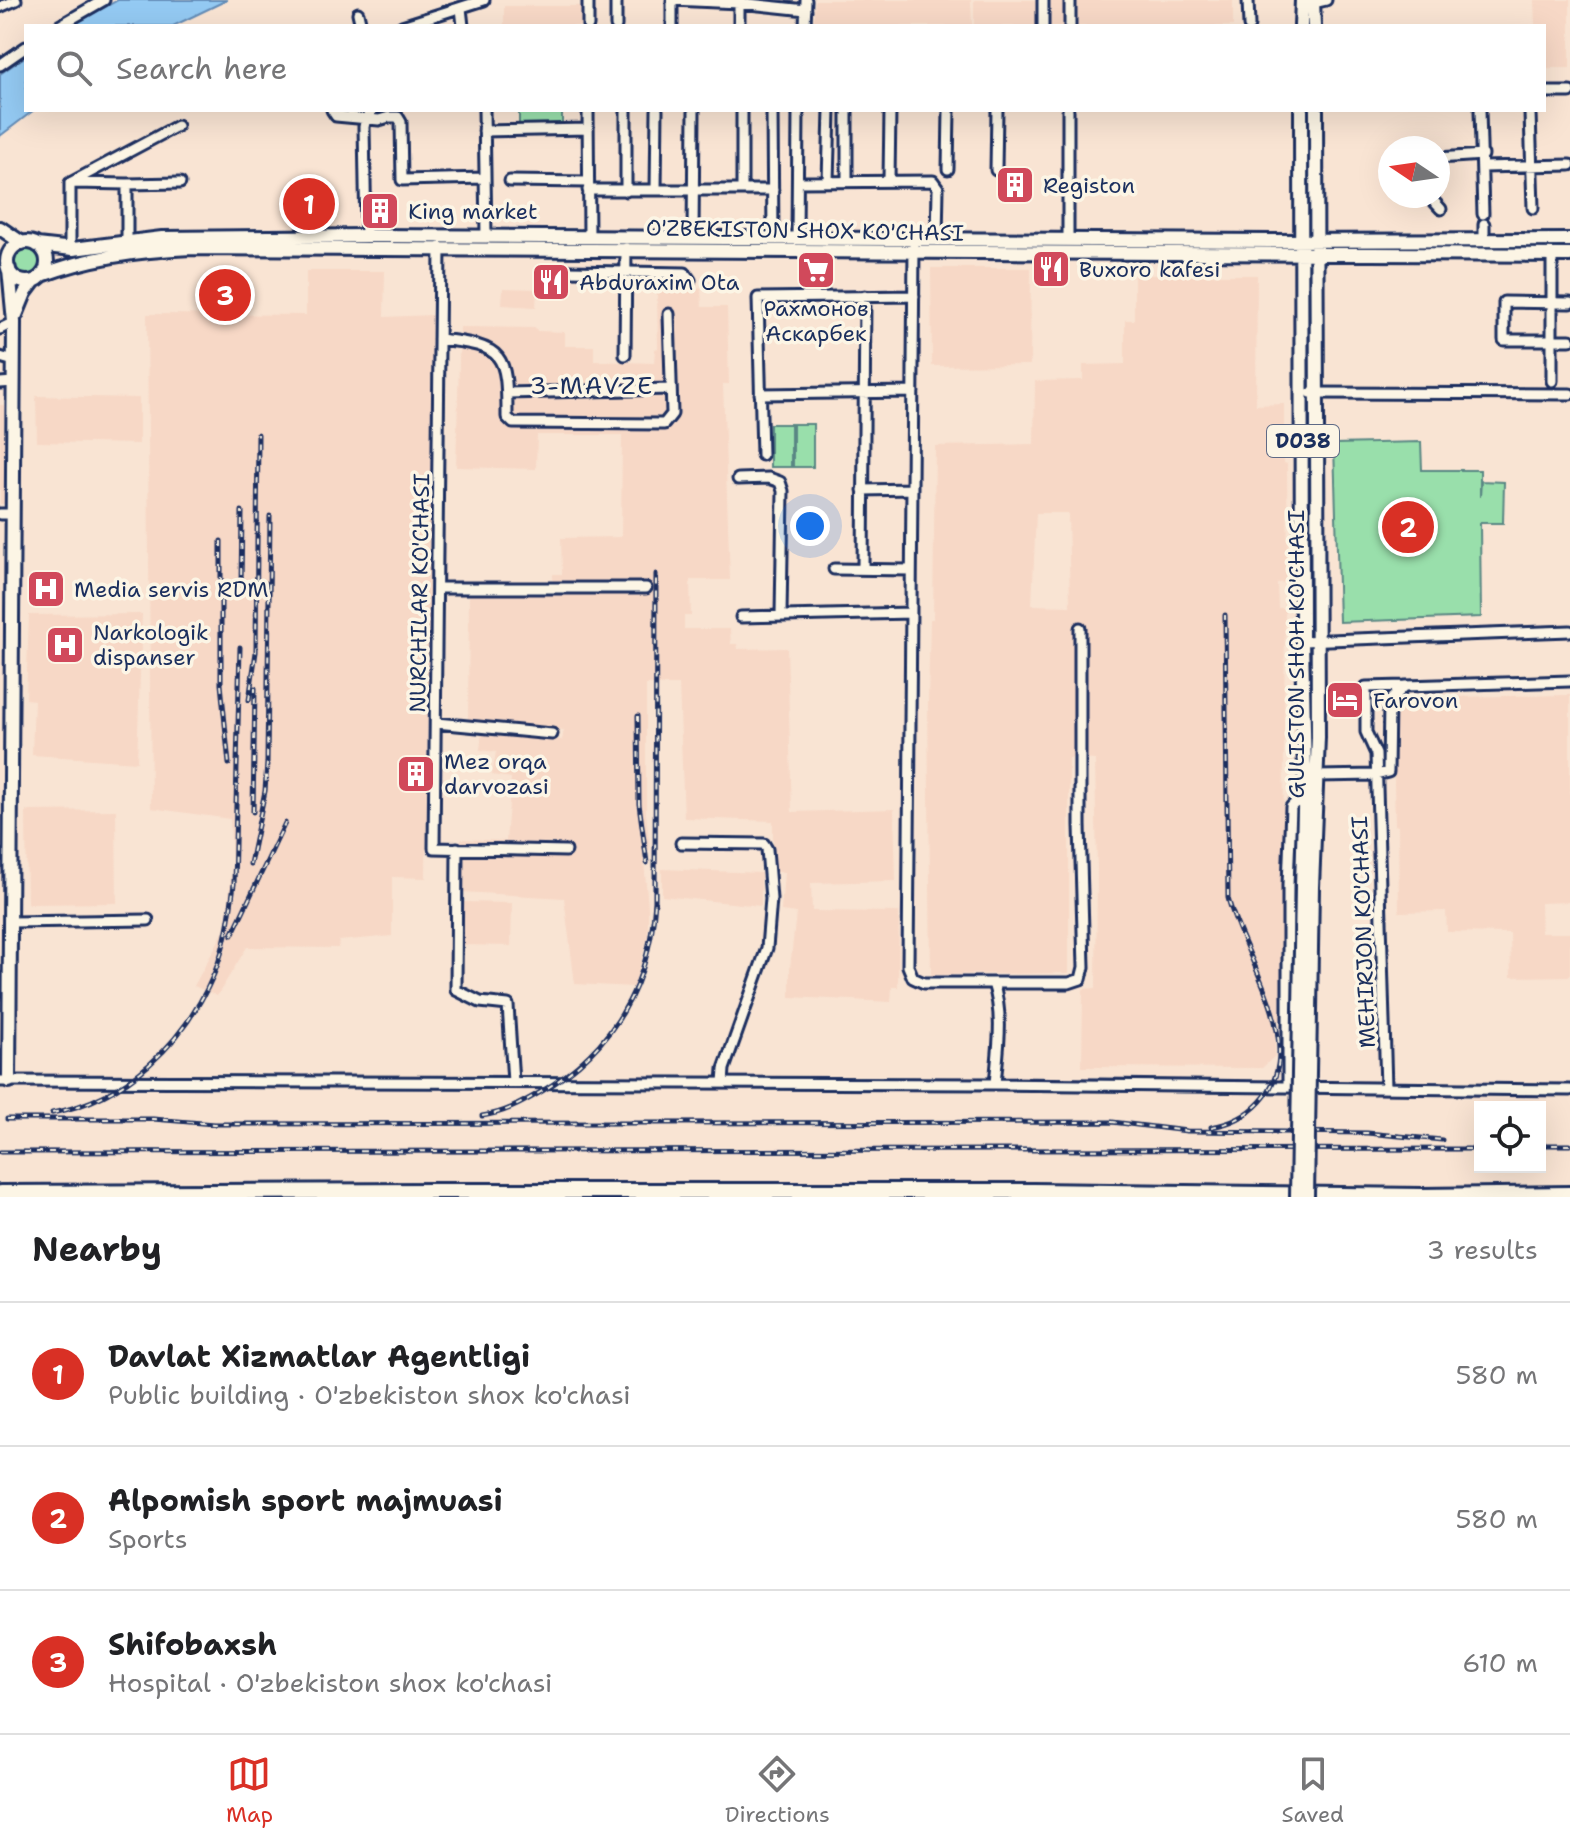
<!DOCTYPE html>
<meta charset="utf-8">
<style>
:root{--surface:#fff;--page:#f2f2f2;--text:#202124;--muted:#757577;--line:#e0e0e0;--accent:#d93025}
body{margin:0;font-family:"Shantell Sans",sans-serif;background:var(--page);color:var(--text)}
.controls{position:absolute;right:24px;bottom:24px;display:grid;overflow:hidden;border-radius:0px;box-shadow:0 8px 32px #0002}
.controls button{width:72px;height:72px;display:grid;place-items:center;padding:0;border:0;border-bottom:2px solid var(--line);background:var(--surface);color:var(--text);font:40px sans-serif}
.compass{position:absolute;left:1378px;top:136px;width:72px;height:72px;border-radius:50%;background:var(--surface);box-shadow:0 8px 32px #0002;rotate:283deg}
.you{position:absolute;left:810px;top:526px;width:28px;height:28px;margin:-20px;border:6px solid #fff;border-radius:50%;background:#1a73e8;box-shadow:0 0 0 12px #1a73e833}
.badge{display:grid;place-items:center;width:52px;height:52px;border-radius:50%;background:var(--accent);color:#fff;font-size:26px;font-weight:700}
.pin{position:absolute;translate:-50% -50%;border:4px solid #fff;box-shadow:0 2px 8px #0006}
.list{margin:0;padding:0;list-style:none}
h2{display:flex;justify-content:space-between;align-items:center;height:104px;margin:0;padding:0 32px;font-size:34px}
h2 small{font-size:26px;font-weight:400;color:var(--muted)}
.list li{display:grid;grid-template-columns:52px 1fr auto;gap:24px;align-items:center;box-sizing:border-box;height:144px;padding:0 32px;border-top:2px solid var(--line)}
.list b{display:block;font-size:30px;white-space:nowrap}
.list p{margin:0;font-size:26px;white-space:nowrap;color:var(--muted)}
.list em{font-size:26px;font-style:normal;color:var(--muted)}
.icon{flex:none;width:44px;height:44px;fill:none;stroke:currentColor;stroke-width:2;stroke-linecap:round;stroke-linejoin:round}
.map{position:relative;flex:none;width:1570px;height:1197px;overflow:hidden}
.search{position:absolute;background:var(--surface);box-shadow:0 8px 32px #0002;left:24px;right:24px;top:24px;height:88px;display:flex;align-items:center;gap:20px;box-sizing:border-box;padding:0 28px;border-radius:0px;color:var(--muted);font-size:30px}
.sheet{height:536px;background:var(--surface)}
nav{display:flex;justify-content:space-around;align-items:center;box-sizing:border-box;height:112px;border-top:2px solid var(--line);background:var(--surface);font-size:22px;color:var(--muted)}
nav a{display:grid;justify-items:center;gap:4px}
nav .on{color:var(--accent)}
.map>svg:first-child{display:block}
.built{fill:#f7d8c6;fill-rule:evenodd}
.green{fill:#99dfab;stroke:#5a8784;stroke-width:2}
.water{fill:#94caf3;stroke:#648cb7;stroke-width:2}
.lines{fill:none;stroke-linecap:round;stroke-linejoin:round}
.minor-casing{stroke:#1b2f5e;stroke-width:15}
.major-casing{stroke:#1b2f5e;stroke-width:18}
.highway-casing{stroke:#1b2f5e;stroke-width:20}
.minor{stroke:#fcf5e5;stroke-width:9}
.major{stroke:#fcf5e5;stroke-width:12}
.highway{stroke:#fcf5e5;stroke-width:14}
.rail-casing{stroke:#1b2f5e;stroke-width:5}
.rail{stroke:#fcf5e5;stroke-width:2;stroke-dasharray:6;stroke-linecap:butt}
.major-bridge-casing{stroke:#1b2f5e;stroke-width:18;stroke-linecap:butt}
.major-bridge{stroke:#fcf5e5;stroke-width:12}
.labels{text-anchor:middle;stroke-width:7;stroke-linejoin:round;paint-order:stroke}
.shield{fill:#fcf5e5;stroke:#5e6a86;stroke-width:2}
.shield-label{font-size:20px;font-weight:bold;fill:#1b2f5e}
.poi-label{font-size:22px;fill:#1b2f5e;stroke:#fcf5e5;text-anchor:start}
.street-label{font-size:22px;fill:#1b2f5e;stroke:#fcf5e5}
.neighbourhood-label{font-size:24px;letter-spacing:2px;fill:#1b2f5e;stroke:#fcf5e5}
</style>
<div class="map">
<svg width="1570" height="1197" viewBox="0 0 1570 1197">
<rect width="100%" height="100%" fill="#f9e4d3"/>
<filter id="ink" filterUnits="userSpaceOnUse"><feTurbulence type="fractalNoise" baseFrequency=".0125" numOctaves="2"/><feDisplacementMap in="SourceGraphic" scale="16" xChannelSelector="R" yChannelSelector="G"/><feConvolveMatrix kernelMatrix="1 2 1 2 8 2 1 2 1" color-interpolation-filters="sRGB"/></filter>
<g filter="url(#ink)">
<path class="built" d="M815,0H971L972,26H813Z
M974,0H1233V26H974Z
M1534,0H1570V68H1544V26H1535Z
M504,6H581L580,26H504Z
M931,268H1031L1030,365L932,366Z
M306,271H385L384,317L432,315L426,878L392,877V936L339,941L338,948L247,947L217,996L194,986L226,927L232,865L230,819L151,808L147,314L306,315Z
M1134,275H1257L1256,405L1284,404V463L1287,464L1288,582L1277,583L1278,608H1285L1283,876L1286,1018L1275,1021V1056L1262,1068L1082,1067L1083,989L1096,988L1097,873L1095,760L1069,758V973L931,975L928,703L930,619H933L935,446L1034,444L1035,381L1083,380V365L1125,364V320H1134ZM1036,513H1068L1070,606L1032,605Z
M503,288L537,289L536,307L502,305Z
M681,288H701L702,307H727L729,384H723L730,580H690L691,616H684V629H730L731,644H737L738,649L787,648L792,812L894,809L896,881L811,883L812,911L899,912L898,987H892L891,1002L790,997V968L796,913L781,911L784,872H773V821L684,818L679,685H646V813L650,850H643L648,907V936L634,987L575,984L564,898L462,892L461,839L506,841L511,778L492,775L496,752L480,750L482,732L562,740L564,730L468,719L469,594L552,595L553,574H562L561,538L621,537L622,435H537L536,469L456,467L460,327L536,328L537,331L565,332V346H594V361L654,363L655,349L658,348L657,292H681Z
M36,396L139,398V444L37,442Z
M0,405H4L5,504H0Z
M142,614L137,762L32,755L34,700L26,699L29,615Z
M1570,695V902L1540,903L1541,933H1570V976L1511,977L1510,933L1447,932L1446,911L1399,912L1398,826L1395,825L1394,783L1396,698Z
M116,810L117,903L27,904L26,811Z
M662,869L761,873V906L662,896Z
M462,902L512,903L511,946L461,945Z"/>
<path class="green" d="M519,110H562V126H519Z
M15 263a13 13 0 1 1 26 0a13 13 0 1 1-26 0Z
M770,424H791V467H770Z
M793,424H813V467H793Z
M1421,442L1422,470H1480V497L1481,481L1504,482L1503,523H1480L1481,617L1339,622L1334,444Z"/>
<path class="water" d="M118,0H227L173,26H72Z
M26,56V110H34L0,136V74Z"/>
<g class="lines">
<defs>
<path id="minor" d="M1043,0V26
M1248,0L1249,26
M1313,3L1326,0
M0,7L16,0
M461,8L463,26
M358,13L361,26
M59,26L104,0
M402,26L484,0
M588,26V0
M616,26V0
M672,26V0L739,3
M739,26V3L806,10
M805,26L806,0
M1070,26V0
M0,65L26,47
M1544,92H1570
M332,110L336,116L379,120L389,117H398L401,122L402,180L485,178
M484,110L486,236
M588,110L589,237
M626,110V191
M742,110V190
M772,110L773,238
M1068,110V239
M1480,110L1483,214
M1530,113L1533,208
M484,131L588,129
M1438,158L1483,155
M1483,167L1570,165
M948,169L949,110
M996,170L997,110
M847,180V110
M889,180L890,110
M510,181L588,182
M828,181L830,110
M798,182L933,181L938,188L937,239
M70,183L177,126
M70,183V242L73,249
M74,183L127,184V242
M127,184L180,183
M588,190H773
M656,190L657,110
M1429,196L1441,209
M1484,224V240
M366,236L364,127L366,118L372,110
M693,237L694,110
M797,238L798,110
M914,246L908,966L913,978L924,983H1069L1081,979L1084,967L1080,825V628
M440,247L434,848L566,851
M1552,255V381
M568,271L685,273L690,280
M1570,303L1504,302V340H1570
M0,329L14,322
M439,339C505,346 507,354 507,417L513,423L664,424L672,414L669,314
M625,355L626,248
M0,357L14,361
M0,383L14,382
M507,393L671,389
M1311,393L1570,394
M760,394L913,392
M762,455L758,298L914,296
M738,479L769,478L780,482L783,491L781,615
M863,490L912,489
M0,514H13
M834,569L911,570
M863,569L865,296
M438,588H646
M741,617L911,613
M1302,641L1570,631
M436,723L552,734
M1317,776L1376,775L1388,772L1389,702L1405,686L1570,681
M681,843L764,844L767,849L771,899L767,948L724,1069L723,1083
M457,848L456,990L480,1002L508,1005L513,1082
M11,922L148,920
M993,983C1004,1016 998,1049 995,1084
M0,1081L995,1084L1570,1090
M1288,1087V885L1291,807L1297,801L1301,802L1304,808
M1386,1088L1376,754L1366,732V687L1405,686"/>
<path id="major" d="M1313,0L1314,26
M1301,26L1302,0
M1301,110L1302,641L1305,774L1302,887
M0,228L22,243
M7 262a20 20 0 1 1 40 0a20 20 0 1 1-40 0Z
M37,245L73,249L162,238L366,236L1272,241L1570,240
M9,269L14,322L9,1081
M42,275C90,257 140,250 191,248C651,246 1110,257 1570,255
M16,315L25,293L34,281
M1312,887L1318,737L1316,110"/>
<path id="highway" d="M0,1193L434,1191H1034L1422,1196L1570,1194"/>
</defs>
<use href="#minor" class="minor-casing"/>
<use href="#major" class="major-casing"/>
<use href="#highway" class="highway-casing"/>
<use href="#minor" class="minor"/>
<use href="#major" class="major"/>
<use href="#highway" class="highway"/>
<defs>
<path id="rail" d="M221,541V684L229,764
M241,586L242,511
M249,700L256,652L258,434
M638,716L639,804L647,863
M253,812L255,688
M250,864L265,791L267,763L270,516
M232,935L285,823
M52,1113C127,1099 184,1043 214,974C226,945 230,915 234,884L240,647
M482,1116C504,1113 520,1104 539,1093C613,1050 650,985 655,901L656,574
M7,1119H153L214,1124L1112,1122L1187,1131L1367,1133L1442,1140
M1211,1127C1230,1124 1247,1116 1260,1102C1312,1046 1243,958 1228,898L1225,615
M1540,1145H1570
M0,1152L1480,1149"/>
</defs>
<use href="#rail" class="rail-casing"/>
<use href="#rail" class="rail"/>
<defs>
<path id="major-bridge" d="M1297,1197L1302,887
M1307,1197L1312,887"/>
</defs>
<use href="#major-bridge" class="major-bridge-casing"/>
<use href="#major-bridge" class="major-bridge"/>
</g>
</g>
<defs>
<symbol id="building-square" viewBox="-11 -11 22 22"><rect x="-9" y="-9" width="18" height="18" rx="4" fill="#d1495b" stroke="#fcf5e5"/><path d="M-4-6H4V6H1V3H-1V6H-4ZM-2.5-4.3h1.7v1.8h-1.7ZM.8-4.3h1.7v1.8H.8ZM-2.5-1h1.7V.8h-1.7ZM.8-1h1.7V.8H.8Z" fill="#fff"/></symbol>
<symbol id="restaurant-square" viewBox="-11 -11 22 22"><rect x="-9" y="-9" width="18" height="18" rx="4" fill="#d1495b" stroke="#fcf5e5"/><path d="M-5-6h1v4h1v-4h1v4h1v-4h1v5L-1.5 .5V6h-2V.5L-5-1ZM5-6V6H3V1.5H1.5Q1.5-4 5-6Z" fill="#fff"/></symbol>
<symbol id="supermarket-square" viewBox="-11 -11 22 22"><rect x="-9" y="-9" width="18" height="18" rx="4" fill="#d1495b" stroke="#fcf5e5"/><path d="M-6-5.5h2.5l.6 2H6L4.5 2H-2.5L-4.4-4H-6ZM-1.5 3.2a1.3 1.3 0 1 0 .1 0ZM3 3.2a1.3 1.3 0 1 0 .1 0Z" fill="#fff"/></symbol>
<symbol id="hospital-square" viewBox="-11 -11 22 22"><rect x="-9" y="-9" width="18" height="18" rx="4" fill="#d1495b" stroke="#fcf5e5"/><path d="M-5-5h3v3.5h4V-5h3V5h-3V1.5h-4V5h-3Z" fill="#fff"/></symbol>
<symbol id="hotel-square" viewBox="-11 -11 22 22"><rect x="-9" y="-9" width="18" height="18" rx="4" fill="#d1495b" stroke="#fcf5e5"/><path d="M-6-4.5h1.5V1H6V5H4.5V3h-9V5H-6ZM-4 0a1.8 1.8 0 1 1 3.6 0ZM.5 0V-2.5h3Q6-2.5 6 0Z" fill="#fff"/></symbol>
</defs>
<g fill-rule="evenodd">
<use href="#building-square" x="993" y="163" width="44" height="44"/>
<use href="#building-square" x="358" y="189" width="44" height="44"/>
<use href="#restaurant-square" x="1029" y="247" width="44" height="44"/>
<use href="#supermarket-square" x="794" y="248" width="44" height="44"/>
<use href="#restaurant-square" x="529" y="260" width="44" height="44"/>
<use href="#hospital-square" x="24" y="567" width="44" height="44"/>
<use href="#hospital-square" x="43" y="623" width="44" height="44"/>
<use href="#hotel-square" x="1323" y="678" width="44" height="44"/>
<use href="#building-square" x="394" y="752" width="44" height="44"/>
</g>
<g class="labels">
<rect class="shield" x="1267" y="425" width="72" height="32" rx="6"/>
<g class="shield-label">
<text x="1303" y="448">D038</text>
</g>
<g class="poi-label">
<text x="1043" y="193">Registon</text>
<text x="408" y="219">King market</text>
<text x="1079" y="277">Buxoro kafesi</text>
<text x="579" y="290">Abduraxim Ota</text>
<text x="816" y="316" text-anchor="middle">Рахмонов<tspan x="816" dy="25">Аскарбек</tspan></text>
<text x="74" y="597">Media servis RDM</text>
<text x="93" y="640">Narkologik<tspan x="93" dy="25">dispanser</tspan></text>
<text x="1373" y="708">Farovon</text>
<text x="444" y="769">Mez orqa<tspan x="444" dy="25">darvozasi</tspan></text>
</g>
<g class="street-label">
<text transform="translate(805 230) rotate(1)" y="8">O'ZBEKISTON SHOX KO'CHASI</text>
<text transform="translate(419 593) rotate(-89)" y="8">NURCHILAR KO'CHASI</text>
<text transform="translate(1296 654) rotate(-90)" y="8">GULISTON SHOH KO'CHASI</text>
<text transform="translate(1363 932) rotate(-92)" y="8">MEHIRJON KO'CHASI</text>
</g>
<g class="neighbourhood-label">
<text x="592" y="394">3-MAVZE</text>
</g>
</g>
</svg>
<div class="controls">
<button><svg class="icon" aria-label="locate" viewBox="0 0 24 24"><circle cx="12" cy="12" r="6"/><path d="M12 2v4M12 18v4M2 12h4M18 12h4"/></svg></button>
</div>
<svg class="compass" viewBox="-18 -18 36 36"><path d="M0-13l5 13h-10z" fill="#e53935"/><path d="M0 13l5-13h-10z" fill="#757577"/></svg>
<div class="you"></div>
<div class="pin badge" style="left:309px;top:204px">1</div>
<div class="pin badge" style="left:1408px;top:527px">2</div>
<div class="pin badge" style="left:225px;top:295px">3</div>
<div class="search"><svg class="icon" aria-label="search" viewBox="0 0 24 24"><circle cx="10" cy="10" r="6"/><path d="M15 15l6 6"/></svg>Search here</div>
</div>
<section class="sheet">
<h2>Nearby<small>3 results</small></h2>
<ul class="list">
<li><span class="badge">1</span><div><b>Davlat Xizmatlar Agentligi</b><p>Public building · O'zbekiston shox ko'chasi</p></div><em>580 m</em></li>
<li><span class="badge">2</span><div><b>Alpomish sport majmuasi</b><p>Sports</p></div><em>580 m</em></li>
<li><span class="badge">3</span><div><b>Shifobaxsh</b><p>Hospital · O'zbekiston shox ko'chasi</p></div><em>610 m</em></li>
</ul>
</section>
<nav>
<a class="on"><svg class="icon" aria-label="map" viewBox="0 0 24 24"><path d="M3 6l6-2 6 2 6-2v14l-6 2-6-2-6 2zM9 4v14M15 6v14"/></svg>Map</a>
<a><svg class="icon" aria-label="directions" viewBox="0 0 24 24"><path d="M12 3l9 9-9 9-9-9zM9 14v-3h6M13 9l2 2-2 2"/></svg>Directions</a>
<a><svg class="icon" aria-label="saved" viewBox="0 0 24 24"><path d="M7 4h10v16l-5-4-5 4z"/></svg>Saved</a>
</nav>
